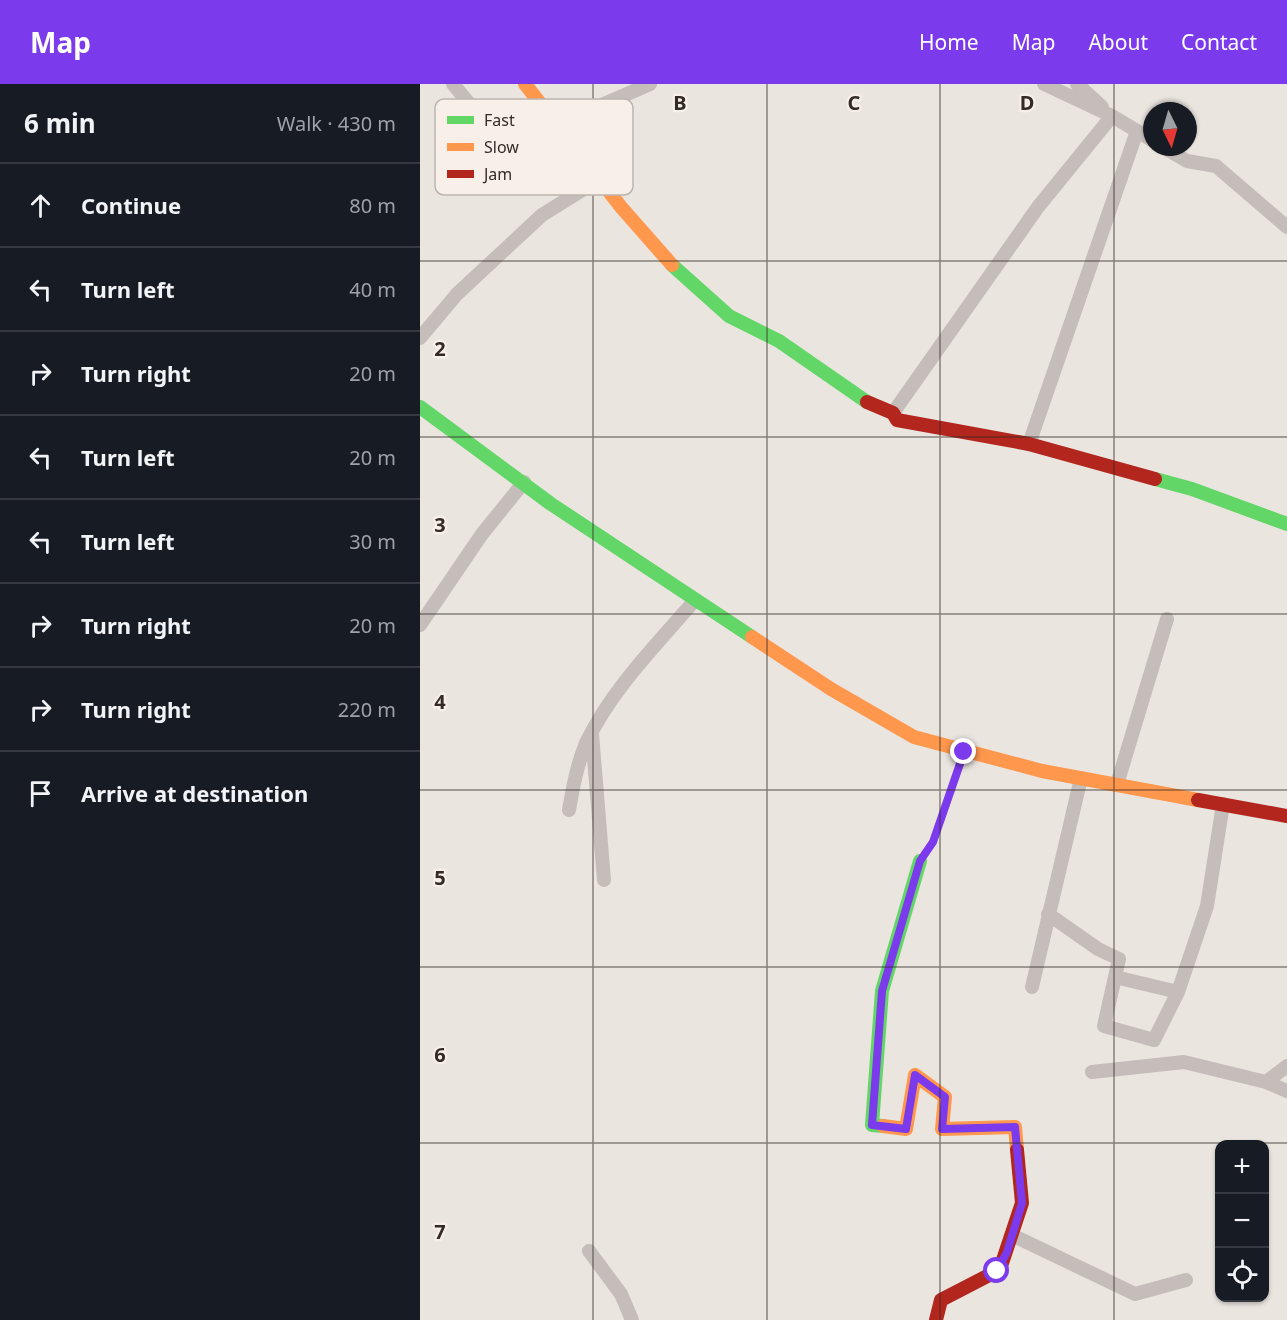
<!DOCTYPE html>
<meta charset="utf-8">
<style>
:root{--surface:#171b24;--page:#242831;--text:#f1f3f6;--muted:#9ea1a6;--line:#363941;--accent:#7c3aed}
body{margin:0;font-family:"Noto Sans",sans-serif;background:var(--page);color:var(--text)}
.controls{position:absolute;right:18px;bottom:18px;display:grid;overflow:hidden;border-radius:12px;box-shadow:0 2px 4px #0004}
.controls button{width:54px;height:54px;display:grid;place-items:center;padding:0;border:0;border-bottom:2px solid var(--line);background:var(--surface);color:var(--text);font:30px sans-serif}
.compass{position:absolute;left:723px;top:18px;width:54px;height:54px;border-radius:50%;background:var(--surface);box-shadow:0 2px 4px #0004;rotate:175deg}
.stop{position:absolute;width:18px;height:18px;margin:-14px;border:4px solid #7c3aed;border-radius:50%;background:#fff}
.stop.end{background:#7c3aed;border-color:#fff;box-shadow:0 2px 6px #0008}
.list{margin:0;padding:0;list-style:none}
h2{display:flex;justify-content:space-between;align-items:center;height:78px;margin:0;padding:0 24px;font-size:26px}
h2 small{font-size:20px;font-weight:400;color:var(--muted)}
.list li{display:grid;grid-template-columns:39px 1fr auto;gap:18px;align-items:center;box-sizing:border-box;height:84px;padding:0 24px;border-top:2px solid var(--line)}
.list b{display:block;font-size:22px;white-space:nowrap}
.list em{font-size:20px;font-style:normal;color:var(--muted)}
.icon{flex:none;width:33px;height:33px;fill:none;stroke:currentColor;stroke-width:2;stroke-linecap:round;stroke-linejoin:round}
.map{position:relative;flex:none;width:867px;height:1236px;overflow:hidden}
header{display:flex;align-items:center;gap:36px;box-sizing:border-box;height:84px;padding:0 30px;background:var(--accent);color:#fff}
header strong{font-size:28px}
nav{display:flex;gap:33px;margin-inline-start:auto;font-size:21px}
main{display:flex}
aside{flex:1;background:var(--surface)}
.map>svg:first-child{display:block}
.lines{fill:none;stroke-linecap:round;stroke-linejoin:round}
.lane{stroke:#c4bdb9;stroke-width:7}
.street{stroke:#c4bdb9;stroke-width:14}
.fast{stroke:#63d668;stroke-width:14}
.slow{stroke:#ff974d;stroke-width:14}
.jam{stroke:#b3261e;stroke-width:14}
.route{stroke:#7c3aed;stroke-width:8}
.grid{fill:none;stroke:#342b28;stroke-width:1.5;stroke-opacity:0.55}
.key{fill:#f7efe8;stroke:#bcb4ae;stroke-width:1.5}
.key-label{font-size:16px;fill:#342b28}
.grid-label{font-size:20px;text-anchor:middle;font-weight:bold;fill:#342b28;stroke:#f7efe8;stroke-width:4.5;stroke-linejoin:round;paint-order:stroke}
</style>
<header>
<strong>Map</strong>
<nav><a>Home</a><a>Map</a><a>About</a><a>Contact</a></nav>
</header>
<main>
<aside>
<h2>6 min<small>Walk · 430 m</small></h2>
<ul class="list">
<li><svg class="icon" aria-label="ahead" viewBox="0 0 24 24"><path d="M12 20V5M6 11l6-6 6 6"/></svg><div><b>Continue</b></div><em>80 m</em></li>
<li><svg class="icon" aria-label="left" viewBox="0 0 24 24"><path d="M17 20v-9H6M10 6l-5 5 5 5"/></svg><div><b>Turn left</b></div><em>40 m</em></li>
<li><svg class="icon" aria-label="right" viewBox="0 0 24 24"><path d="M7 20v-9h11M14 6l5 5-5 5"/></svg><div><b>Turn right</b></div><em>20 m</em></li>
<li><svg class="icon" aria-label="left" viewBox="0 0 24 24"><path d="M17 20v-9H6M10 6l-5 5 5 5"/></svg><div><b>Turn left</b></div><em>20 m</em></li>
<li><svg class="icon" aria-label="left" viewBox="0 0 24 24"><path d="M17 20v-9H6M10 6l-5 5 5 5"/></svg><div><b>Turn left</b></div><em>30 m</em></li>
<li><svg class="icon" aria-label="right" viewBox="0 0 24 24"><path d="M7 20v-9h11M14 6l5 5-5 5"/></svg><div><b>Turn right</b></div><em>20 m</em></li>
<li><svg class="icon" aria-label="right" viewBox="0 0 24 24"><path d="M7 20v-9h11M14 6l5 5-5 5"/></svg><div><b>Turn right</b></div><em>220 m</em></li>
<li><svg class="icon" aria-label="arrive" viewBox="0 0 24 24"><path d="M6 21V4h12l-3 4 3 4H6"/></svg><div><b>Arrive at destination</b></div></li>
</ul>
</aside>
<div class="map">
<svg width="867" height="1236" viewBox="0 0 867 1236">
<rect width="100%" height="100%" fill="#ebe5e0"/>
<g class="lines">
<path class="lane" d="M501,776L513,758L545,668"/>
<path class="street" d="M33,0L71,46
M624,0L692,32L732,56
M657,0L682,23
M138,40L230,0
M743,63L767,77L796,82L867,143
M0,254L37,210L122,131L180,95
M473,329L618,123L692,32
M609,360L717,47
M0,541L62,450L104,398
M172,650L184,796
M695,700L698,697L747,535
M149,726C153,703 157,681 166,659C191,606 237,560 275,516
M628,830L678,865L699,875L684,942L734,956L758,908L695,893
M612,903L661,694
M758,908L787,822L803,720
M672,988L764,978L846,998L867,982
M846,998L867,1007
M592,1151L715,1210L766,1196
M169,1167L201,1210L212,1236"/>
<path class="fast" d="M252,181L309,232L359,257L447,318
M0,323L131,420L332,553
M735,395L772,405L867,440
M463,1042L452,1041L462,907L500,777"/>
<path class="slow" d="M105,0L201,123L252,181
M332,553L411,605L494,653L622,687L778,716
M463,1042L486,1045L495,991L525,1013L522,1045L595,1043L597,1066"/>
<path class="jam" d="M447,318L473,329L477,336L609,360L735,395
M778,716L867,732
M516,1236L521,1216L577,1187L582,1179L602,1119L597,1066"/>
</g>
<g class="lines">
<path class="route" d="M544,668L513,758L500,777L462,907L452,1041L486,1045L495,991L525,1013L522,1045L595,1043L602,1119L587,1168L577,1187"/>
</g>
<path class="grid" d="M173,0V1236M347,0V1236M520,0V1236M694,0V1236M0,177H867M0,353H867M0,530H867M0,706H867M0,883H867M0,1059H867"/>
<rect x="15" y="15" width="198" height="96" rx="9" class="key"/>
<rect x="27" y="32" width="27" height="8" fill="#63d668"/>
<rect x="27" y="59" width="27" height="8" fill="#ff974d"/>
<rect x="27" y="86" width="27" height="8" fill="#b3261e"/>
<g class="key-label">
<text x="64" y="42">Fast</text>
<text x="64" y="69">Slow</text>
<text x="64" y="96">Jam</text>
</g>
<g class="grid-label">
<text x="260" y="26">B</text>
<text x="434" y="26">C</text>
<text x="607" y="26">D</text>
<text x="20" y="272">2</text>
<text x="20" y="448">3</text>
<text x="20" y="625">4</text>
<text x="20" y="801">5</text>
<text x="20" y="978">6</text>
<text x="20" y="1155">7</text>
</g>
</svg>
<div class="controls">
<button>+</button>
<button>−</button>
<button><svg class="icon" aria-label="locate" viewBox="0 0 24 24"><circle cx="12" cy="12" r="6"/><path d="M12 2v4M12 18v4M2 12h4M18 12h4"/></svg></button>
</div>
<svg class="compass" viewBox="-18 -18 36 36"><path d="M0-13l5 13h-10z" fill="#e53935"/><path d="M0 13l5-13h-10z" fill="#9ea1a6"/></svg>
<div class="stop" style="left:577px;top:1187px"></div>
<div class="stop end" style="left:544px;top:668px"></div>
</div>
</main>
